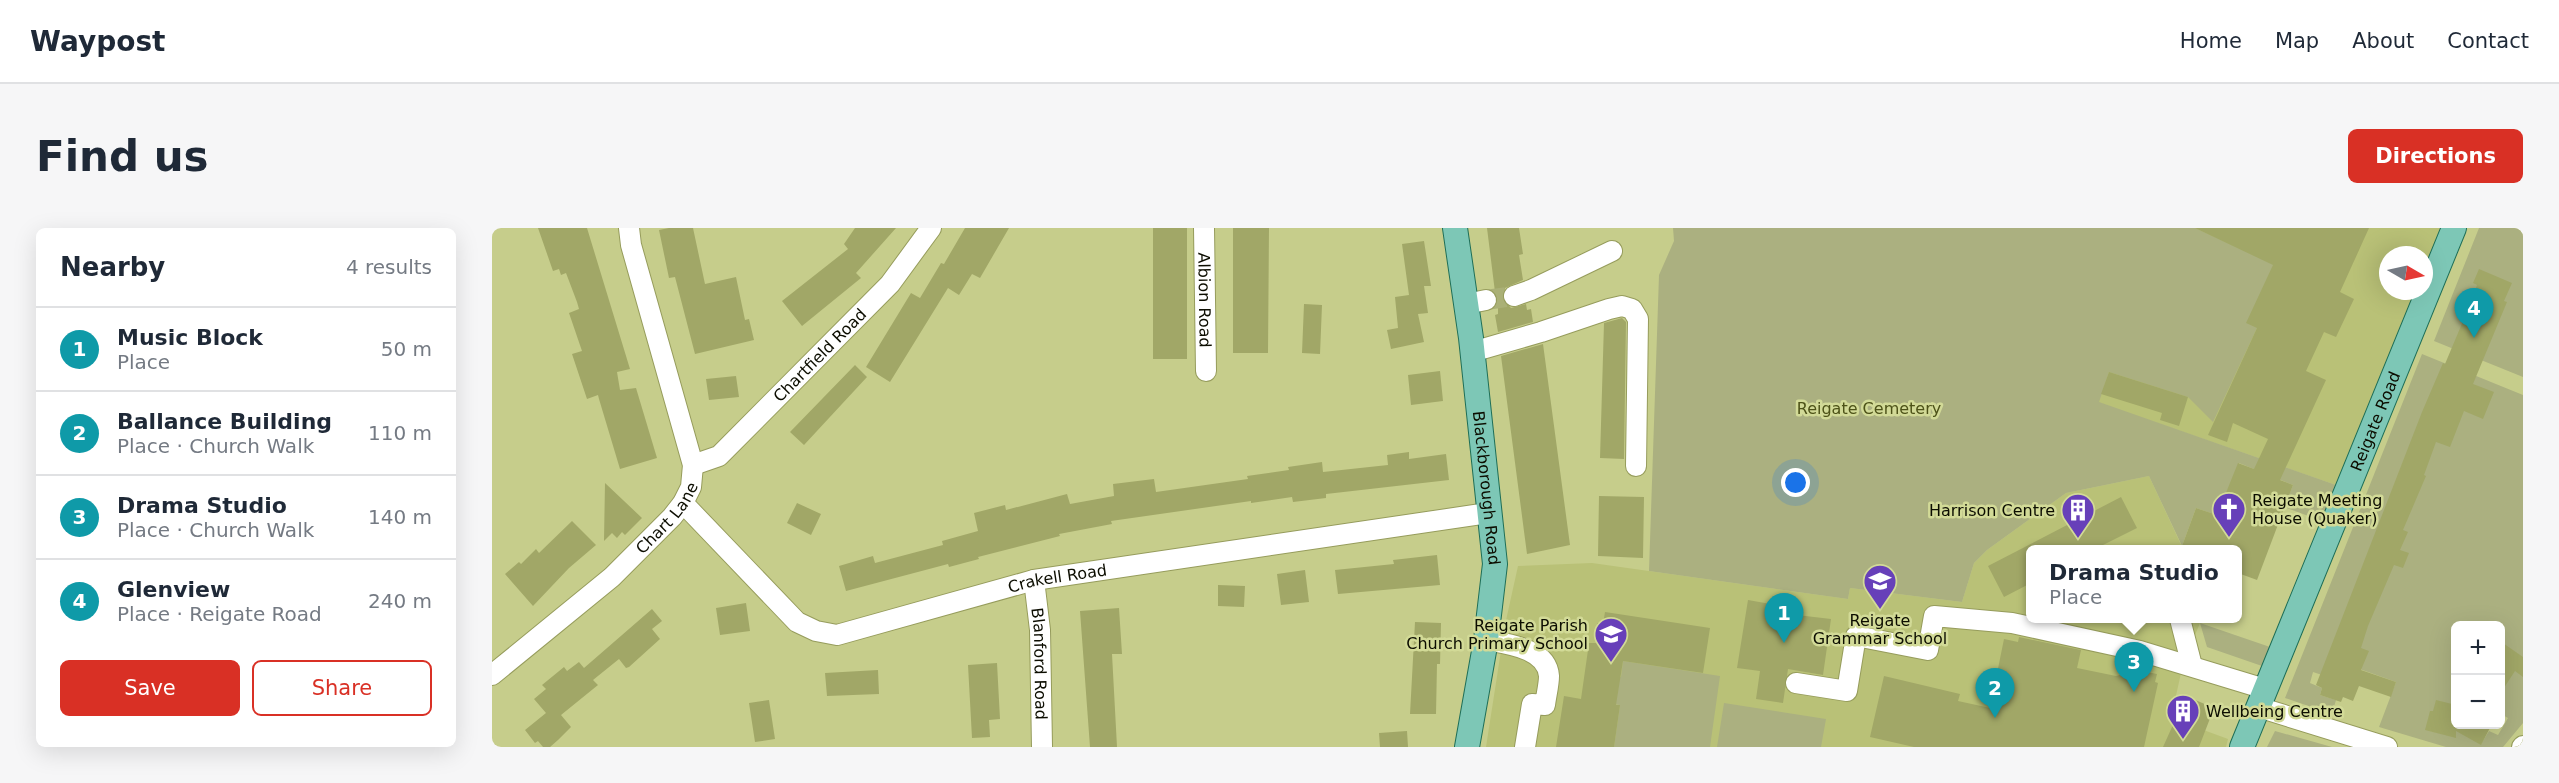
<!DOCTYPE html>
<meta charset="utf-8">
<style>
:root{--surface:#fff;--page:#f6f6f7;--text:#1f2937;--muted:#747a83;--line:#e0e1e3;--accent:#d93025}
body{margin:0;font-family:"DejaVu Sans",sans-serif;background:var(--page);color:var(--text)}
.controls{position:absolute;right:18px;bottom:18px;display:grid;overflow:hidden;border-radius:9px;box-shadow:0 6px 24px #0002}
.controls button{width:54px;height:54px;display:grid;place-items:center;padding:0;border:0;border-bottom:2px solid var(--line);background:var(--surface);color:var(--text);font:30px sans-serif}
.compass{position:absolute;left:1887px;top:18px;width:54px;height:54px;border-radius:50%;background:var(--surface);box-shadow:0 6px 24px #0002;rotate:99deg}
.you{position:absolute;left:1304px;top:255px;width:21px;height:21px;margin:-15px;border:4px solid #fff;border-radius:50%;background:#1a73e8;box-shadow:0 0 0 9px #1a73e833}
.badge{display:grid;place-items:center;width:39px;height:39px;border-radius:50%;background:var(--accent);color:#fff;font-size:20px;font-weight:700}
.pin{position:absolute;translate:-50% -50px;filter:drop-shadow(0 2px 3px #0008)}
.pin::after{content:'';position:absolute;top:32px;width:21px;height:18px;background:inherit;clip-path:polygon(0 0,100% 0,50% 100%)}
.popup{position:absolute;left:1534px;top:317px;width:216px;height:78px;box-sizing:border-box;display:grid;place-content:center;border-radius:9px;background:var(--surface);filter:drop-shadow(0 2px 4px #0005);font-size:20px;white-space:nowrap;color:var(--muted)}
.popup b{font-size:22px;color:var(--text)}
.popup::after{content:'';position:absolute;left:50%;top:100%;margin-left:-12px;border:12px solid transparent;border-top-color:var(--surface)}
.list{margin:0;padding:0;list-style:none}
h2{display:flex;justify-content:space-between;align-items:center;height:78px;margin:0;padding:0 24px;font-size:26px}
h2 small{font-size:20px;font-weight:400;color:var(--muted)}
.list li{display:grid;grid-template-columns:39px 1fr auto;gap:18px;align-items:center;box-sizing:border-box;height:84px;padding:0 24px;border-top:2px solid var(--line)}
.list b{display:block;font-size:22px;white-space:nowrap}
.list p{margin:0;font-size:20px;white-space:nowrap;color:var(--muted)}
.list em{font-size:20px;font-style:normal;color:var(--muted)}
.actions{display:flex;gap:12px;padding:18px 24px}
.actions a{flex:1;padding:14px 0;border:2px solid var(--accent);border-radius:9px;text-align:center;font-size:21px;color:var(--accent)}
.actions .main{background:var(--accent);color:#fff}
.map{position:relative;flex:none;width:2031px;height:519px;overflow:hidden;border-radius:9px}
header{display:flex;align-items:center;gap:36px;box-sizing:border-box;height:84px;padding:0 30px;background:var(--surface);border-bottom:2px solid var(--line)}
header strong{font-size:28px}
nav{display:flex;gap:33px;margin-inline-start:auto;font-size:21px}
.intro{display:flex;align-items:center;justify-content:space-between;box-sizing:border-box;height:144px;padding:0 36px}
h1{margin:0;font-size:42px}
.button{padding:15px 27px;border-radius:9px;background:var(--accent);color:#fff;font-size:21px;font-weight:700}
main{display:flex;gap:36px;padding:0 36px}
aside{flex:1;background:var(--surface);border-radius:9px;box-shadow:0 6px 24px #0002}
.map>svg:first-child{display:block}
.built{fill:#b9c177}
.green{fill:#abb080;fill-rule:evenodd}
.building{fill:#a1a767}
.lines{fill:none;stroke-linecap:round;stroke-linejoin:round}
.minor-tunnel{stroke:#aab076;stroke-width:20;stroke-dasharray:20 10;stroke-linecap:butt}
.minor-casing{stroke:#969c5c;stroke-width:22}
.major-casing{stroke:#1e6e57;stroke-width:26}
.minor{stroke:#fff;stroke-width:20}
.major{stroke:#7dc7b6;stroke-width:24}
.labels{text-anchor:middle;stroke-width:5;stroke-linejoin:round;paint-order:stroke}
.street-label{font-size:16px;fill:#0c0d00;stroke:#d2da97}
.park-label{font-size:16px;fill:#4d5218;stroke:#d2da97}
.poi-label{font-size:16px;fill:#0c0d00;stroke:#d2da97;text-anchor:start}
</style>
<header>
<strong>Waypost</strong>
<nav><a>Home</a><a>Map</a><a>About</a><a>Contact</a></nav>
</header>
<div class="intro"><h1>Find us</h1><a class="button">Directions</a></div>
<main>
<aside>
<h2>Nearby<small>4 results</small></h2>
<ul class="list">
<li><span class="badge" style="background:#0f9aa8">1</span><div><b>Music Block</b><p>Place</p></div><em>50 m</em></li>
<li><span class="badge" style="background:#0f9aa8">2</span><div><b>Ballance Building</b><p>Place · Church Walk</p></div><em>110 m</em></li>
<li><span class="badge" style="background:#0f9aa8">3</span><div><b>Drama Studio</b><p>Place · Church Walk</p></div><em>140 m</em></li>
<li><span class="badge" style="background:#0f9aa8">4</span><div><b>Glenview</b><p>Place · Reigate Road</p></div><em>240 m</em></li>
</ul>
<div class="actions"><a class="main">Save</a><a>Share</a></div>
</aside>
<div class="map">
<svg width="2031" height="519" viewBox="0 0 2031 519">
<rect width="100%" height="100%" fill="#c6cd8b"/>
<path class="built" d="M1574,0H1950L1932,45V27H1896V63H1924L1844,257L1593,170Z
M1657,248L1691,321L1538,322V390L1707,391L1708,395L1691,436L1679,490L1736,511L1734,519H994L1013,397L1026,338L1100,335L1356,371L1358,360L1470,374L1482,335L1495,322L1574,265Z"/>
<path class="green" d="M1181,0H1703L1768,30L1795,6L1765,100L1721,194L1696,169L1617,144L1607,174L1844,257L1830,293L1792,279L1801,257L1747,235L1734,266L1745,294L1704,280L1690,318L1657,248L1574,265L1495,322L1482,335L1470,374L1358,360L1356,371L1157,343L1167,47L1182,13Z
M1987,0H2031V149L1942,113Z
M1930,126L2031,167V495L2011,519H1954L1887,499L1904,454L1862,439L1830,447L1821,444L1818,455L1830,460L1828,467L1844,472L1840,486L1793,470ZM1964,398H2008L2009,486L2016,490L2006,507L1997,503L1989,516L1964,496Z
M1708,395L1778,419L1770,438L1715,419Z
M1131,433L1228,448L1218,519H1122L1128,477L1107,474L1112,447L1129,449Z
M1232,475L1334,491L1329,519H1225Z
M1783,503L1840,519H1775Z"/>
<path class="building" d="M46,0H95L138,141L125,144L128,162L144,160L165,230L128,241L107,171L106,167L95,171L80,126L90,123L77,85L87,81L85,74L74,45L69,47L67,41L61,43Z
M177,0H201L213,56L244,49L253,92L257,91L262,112L203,126L183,49L177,50L167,2Z
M363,0H404L364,45L369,50L310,98L290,73L356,21L352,16Z
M473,0H517L488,50L480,46L467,67L456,60L398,154L374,139L419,65L428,70L449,35L452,36Z
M661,0H695V131H661Z
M741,0H777L776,125H741Z
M995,0H1027L1031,26L1027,27L1031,52L1013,60L1011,71L1019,80L1034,76L1035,82L1039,81L1041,94L1006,104L1003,87L1006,86V70L1003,64Z
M1703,0H1877L1848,64L1862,71L1844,109L1832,104L1814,143L1834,152L1788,252L1801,257L1765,352L1746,345V321H1701L1690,318L1704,280L1725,287L1746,235L1762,241L1776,211L1741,195L1735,214L1716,207L1765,100L1754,95L1781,37Z
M932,13L939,58H932L936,85L926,86L932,114L899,121L895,102L906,100L903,69L917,67L910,16Z
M1987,41L2020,55L2012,73L2015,74L1981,156L2002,164L1991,191L1972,183L1958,219L1944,214L1932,247L1934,248L1911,302L1916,304L1908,322L1917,325L1911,340L1902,337L1876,398L1869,420L1877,423L1869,442L1904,454L1899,469L1867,458L1861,473L1851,469L1849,474L1828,467L1830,460L1824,457L1930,184L1951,135L1953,136L1979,74L1985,57L1981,55Z
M812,76L830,77L828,126L810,125Z
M1130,90L1134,94L1132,231L1108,230L1112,95Z
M1051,116L1078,317L1035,326L1009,128Z
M363,137L375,149L312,217L298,204Z
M948,143L951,173L919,177L916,147Z
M1617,144L1696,169L1687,198L1668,192L1670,185L1609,166Z
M244,148L247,169L217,172L214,151Z
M917,224V231L954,226L957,252L834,266V270L801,274L800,269L759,275V273L619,293L620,296L567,306L568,308L486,329L487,331L457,339L456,336L354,363L347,338L381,328L383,335L451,317L450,313L486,303L482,285L513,277L514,282L575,266L578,276L622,268L621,256L662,251L664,264L756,251L755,248L797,242L796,239L830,234L831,244L896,237L895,227Z
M113,255L150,290L133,307L130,304L125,310L120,305L112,313Z
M1107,268L1152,269L1151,330L1106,328Z
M1629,269L1645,300L1603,321H1539V355L1512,369L1496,338Z
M305,275L329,286L319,307L295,295Z
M80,293L104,317L77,340L41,378L13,346L27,334L29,336L44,321L47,325Z
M945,327L948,357L846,366L843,342L902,336L901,332Z
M813,342L817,374L789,377L785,346Z
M726,357L753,358L752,379L726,378Z
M1256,372L1289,378L1288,385L1339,391L1331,447L1296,441L1291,475L1264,471L1268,443L1245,440Z
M254,375L258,403L228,407L224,380Z
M627,380L630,426H620L625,519H598L588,383Z
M160,381L170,393L160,401L168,411L137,439L134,440L127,431L101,452L106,457L69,487L79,499L66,512L58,519H51L46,513L43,515L33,502L54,485L42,471L54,461L50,457L72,439L75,443L87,434L92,440Z
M1113,384L1218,400L1211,445L1131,433L1124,477H1128L1122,519H1064L1072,468L1089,471L1097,415H1105V395L1111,396Z
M923,394L949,395L948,436H945L944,486H918Z
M1527,409L1589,422L1585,440L1624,448L1628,447L1630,439L1665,446L1663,454L1666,455L1652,519H1422L1378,509L1392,448L1468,466L1466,473L1498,480L1512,411L1526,414Z
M2008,413L2031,429V449L2023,443L2008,466Z
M505,435L508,491L497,492L498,509L480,510L476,437Z
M386,442L387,466L335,468L333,445Z
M1694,468L1722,480L1707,519H1671Z
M277,472L283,511L263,514L257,475Z
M1944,472L1964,477V496H2000L1989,517L1964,503V510L1933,502L1938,483H1941Z
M915,503L916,519H888L887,505Z"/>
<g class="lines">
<path class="minor-tunnel" d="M994,72L1022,68"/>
<defs>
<g id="minor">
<path id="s1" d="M712,0L714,143"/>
<path d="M1022,68L1039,62L1120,23"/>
<path d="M974,76L994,72"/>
<path d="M980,124L1049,104L1117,81L1130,78L1140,81L1146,91L1144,238"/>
<path id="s2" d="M201,237L227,228L398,56L439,0"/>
<path id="s3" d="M191,275L305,394L324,403L345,407L542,352L996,285"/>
<path id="s4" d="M542,352L548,402L550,519"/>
<path d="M1688,391L1700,438"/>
<path d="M994,412C1015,416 1055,420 1057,448C1057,457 1054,468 1053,477L1040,476L1033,519"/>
<path id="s5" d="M0,447L120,349L180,289L191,275L199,259L201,237L139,17L137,0"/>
<path d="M1304,455L1355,463L1364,408L1436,422L1442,388L1520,395L1648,423L1773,461"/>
<path d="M1766,479L1895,519"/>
<path d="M2030,519L2031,518"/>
</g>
<g id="major">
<path id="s6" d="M963,0L979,110L1003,336L994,412L975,519"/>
<path id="s7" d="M1750,519L1962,0"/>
</g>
</defs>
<use href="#minor" class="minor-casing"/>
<use href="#major" class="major-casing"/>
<use href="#minor" class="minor"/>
<use href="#major" class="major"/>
</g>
<defs>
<symbol id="church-pin" viewBox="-11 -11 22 30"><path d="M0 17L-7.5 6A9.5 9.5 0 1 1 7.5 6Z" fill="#6740b9" stroke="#d2da97"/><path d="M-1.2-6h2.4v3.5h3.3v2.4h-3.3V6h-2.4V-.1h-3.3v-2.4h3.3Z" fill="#fff"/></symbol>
<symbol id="building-pin" viewBox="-11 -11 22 30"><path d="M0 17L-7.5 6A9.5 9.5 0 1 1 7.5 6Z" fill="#6740b9" stroke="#d2da97"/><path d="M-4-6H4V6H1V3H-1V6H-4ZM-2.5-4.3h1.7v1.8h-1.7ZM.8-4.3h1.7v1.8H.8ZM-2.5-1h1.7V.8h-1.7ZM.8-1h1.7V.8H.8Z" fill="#fff"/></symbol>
<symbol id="school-pin" viewBox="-11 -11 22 30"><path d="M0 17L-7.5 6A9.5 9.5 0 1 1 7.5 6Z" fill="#6740b9" stroke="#d2da97"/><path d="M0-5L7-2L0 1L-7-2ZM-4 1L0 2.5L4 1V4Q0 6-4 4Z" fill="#fff"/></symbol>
</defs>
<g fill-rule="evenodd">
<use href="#church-pin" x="1718" y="262" width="38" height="52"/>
<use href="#building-pin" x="1567" y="263" width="38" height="52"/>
<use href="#school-pin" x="1369" y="334" width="38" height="52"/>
<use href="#school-pin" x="1100" y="387" width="38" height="52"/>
<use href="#building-pin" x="1672" y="464" width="38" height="52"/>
</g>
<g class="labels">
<g class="street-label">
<text dy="6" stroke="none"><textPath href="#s1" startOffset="72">Albion Road</textPath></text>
<text dy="6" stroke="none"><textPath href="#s2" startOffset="170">Chartfield Road</textPath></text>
<text dy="6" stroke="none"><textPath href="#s7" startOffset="352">Reigate Road</textPath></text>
<text dy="6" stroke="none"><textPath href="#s6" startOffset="262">Blackborough Road</textPath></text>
<text dy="6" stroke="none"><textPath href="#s5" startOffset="236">Chart Lane</textPath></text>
<text dy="6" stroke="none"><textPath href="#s3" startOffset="435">Crakell Road</textPath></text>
<text dy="6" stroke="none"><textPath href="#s4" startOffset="84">Blanford Road</textPath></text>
</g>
<g class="park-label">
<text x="1377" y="186">Reigate Cemetery</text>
</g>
<g class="poi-label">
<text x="1760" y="278">Reigate Meeting<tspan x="1760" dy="18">House (Quaker)</tspan></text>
<text x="1563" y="288" text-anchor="end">Harrison Centre</text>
<text x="1388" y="398" text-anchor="middle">Reigate<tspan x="1388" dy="18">Grammar School</tspan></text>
<text x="1096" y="403" text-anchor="end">Reigate Parish<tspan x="1096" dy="18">Church Primary School</tspan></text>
<text x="1714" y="489">Wellbeing Centre</text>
</g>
</g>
</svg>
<div class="controls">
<button>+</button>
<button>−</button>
</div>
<svg class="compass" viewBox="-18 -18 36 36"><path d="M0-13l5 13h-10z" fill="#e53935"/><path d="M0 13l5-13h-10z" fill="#747a83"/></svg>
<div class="you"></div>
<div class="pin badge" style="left:1292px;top:415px;background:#0f9aa8">1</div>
<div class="pin badge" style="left:1503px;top:490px;background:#0f9aa8">2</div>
<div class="pin badge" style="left:1642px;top:464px;background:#0f9aa8">3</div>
<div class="popup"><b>Drama Studio</b>Place</div>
<div class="pin badge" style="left:1982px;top:110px;background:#0f9aa8">4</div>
</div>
</main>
